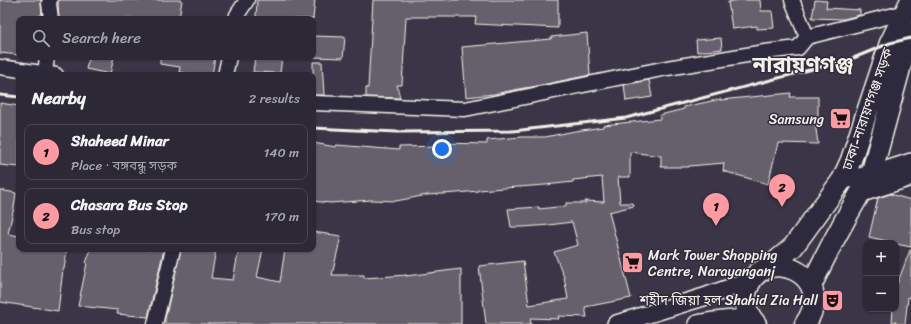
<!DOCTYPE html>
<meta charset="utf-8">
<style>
:root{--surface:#2c2835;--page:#34303d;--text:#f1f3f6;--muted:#a6a6ad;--line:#484450;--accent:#ff9aa2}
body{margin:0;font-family:Sriracha,"Noto Sans Bengali",sans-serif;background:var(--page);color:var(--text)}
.controls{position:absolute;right:12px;bottom:12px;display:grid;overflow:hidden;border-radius:8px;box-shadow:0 1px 3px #0004}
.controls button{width:36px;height:36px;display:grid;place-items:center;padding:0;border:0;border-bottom:1px solid var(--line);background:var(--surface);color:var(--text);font:20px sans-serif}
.you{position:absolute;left:442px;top:149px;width:14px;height:14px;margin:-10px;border:3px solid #fff;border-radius:50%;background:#1a73e8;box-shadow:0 0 0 6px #1a73e833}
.badge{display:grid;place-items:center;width:26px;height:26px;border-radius:50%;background:var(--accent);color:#111;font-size:13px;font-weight:700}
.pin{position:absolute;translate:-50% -33px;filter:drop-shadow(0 1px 2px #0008)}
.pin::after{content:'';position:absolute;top:21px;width:14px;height:12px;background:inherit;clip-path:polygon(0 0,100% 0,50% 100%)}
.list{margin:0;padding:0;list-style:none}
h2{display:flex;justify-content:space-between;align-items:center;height:52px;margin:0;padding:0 16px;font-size:17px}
h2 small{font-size:13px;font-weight:400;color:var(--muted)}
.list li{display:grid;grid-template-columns:26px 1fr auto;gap:12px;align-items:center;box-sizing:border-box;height:56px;margin:0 8px 8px;padding:0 8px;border:1px solid var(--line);border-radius:8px}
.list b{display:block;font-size:15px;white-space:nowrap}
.list p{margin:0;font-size:13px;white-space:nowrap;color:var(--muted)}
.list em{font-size:13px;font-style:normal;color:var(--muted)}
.icon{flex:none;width:22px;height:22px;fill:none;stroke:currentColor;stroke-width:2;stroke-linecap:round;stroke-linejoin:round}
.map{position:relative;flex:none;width:911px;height:324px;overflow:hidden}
.search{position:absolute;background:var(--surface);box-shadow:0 1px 3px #0004;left:16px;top:16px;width:300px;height:44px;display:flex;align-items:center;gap:10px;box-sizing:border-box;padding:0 14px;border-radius:8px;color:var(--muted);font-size:15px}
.panel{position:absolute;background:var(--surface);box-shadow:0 1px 3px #0004;left:16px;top:72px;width:300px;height:180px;border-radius:8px}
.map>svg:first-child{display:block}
.building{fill:#65616c;stroke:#f4f1e8}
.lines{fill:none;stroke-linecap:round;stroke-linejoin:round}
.minor-casing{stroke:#f4f1e8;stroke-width:17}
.major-casing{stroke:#f4f1e8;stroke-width:20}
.highway-casing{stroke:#f4f1e8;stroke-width:23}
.minor{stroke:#2f2a3d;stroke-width:14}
.major{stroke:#2f2a3d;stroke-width:17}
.highway{stroke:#2f2a3d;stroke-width:20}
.rail{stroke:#f4f1e8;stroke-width:3}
.labels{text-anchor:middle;stroke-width:3;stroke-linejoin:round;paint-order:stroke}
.street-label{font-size:14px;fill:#f4f1e8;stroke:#2f2a3d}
.poi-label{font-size:14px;fill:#f4f1e8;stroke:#2f2a3d;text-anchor:end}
.town-label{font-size:22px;font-weight:bold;fill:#f4f1e8;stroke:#2f2a3d}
</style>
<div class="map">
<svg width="911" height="324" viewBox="0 0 911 324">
<rect width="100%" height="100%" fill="#3b3647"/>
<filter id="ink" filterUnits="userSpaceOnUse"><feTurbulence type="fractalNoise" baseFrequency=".025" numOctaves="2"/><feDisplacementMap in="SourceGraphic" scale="8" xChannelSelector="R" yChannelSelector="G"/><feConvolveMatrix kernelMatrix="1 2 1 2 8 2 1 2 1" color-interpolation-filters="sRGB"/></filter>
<g filter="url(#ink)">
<path class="building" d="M0,0H41V4L42,15H40V19H19V55L0,53Z
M58,0H182L179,19H65L59,18L58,4Z
M257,0H315L313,19H264L256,17Z
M373,0H558V28L475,24L476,17H406L402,85H397L400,98L366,97V88H368Z
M739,0H760L761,11H772L774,28L757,29V26L732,29L728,2Z
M815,0L827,1L826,8L860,10V15L844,19L812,18Z
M587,33L590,75L532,87L524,88L494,94L466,97L462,47L551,39V37Z
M313,36L345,37L343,58L313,57Z
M721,38L722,49L697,52L696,40Z
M89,57H114L110,74L86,69Z
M160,57H215L212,75H196L179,72L180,67L160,64Z
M255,57H282L280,73L253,72Z
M313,62H322L324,95H313Z
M649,80L652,97L626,101L624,85Z
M791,93L790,97H818V122H815L818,144L778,143L768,184L723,171L724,163L689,166V167H661V156L630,152V177H618L620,203H633L634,206L609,212L631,298L585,307L587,317L558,316L559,319L530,318L531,324H486L479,266L523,261L529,305L568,299L564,277L554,252L578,245L572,222L549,225L523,227H511L508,209L539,207V209L566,206V203H586L585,201L604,202L602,177L573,180V182L545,185L478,190V191L457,193L427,195L396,201L372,200L330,203L313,201V143L336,147V145L399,150V147L439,146V143L487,144V140L522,137H545L575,131L603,127V125L660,119V115L684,109V107L721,99L720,100Z
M0,103L19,106V167L0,165Z
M0,190L16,193L14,207L8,234L19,236V249H67L64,269H63L58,311L0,302Z
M890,194L911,200V247L896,244V243L869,237L878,198Z
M313,232L341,236L332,275H364V278L407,275L406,276L461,269V324H165V319L181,249H216L211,278L233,280L239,249H263L257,277L280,282L285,249H313Z
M91,249H164L148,317L117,314L118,310L78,306L87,263H86Z
M910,250H911V298L908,297L905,324H896V322H892L893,309H896V287Z"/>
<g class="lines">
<defs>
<path id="minor" d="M50,0L49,3L51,19
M792,0L807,37
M236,19L237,15L247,0
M0,67L56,75
M45,73L47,57
M225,75L229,57
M313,103L465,109L667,68L765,52L798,48L807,37L906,12
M155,324L173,249"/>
<path id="major" d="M842,180L871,175L911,162
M859,194L911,177
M616,324L707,296L752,280
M697,324C715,320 732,319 750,318"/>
<path id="highway" d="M768,268L793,247L842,180L851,160L890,43L911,0
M811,286C829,248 849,211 871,175L908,39L911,33
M756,324C747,314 743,303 747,290C762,242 840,274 805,324"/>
</defs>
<use href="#minor" class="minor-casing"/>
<use href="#major" class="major-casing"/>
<use href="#highway" class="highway-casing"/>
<use href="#minor" class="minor"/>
<use href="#major" class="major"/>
<use href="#highway" class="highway"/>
<path class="rail" d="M0,95L19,97
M313,128L397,132L513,131L626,118L851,59L890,43L911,38"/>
</g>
</g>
<defs>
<symbol id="supermarket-square" viewBox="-11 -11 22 22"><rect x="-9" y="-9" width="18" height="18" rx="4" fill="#ff9aa2" stroke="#2f2a3d"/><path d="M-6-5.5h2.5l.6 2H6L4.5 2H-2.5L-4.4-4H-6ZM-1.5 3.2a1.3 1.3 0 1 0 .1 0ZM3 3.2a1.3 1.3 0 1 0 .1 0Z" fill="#111"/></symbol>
<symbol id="theatre-square" viewBox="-11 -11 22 22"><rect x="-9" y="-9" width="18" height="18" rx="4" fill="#ff9aa2" stroke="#2f2a3d"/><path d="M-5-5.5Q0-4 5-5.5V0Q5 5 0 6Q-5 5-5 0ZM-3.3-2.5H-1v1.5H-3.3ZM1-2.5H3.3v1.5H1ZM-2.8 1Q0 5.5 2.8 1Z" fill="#111"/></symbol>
</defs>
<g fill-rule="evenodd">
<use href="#supermarket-square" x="828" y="106" width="25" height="25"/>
<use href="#supermarket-square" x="620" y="250" width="25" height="25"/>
<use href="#theatre-square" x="820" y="288" width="25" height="25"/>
</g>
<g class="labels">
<g class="street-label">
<text transform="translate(867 109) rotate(-71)" y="5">ঢাকা-নারায়ণগঞ্জ সড়ক</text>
</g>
<g class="poi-label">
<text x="824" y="124">Samsung</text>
<text x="648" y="260" text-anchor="start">Mark Tower Shopping<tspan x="648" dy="16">Centre, Narayanganj</tspan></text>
<text x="818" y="305">শহীদ জিয়া হল Shahid Zia Hall</text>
</g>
<g class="town-label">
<text x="803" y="72">নারায়ণগঞ্জ</text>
</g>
</g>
</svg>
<div class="controls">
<button>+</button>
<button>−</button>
</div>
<div class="you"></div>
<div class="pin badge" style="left:716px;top:226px">1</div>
<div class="pin badge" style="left:782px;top:207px">2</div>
<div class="search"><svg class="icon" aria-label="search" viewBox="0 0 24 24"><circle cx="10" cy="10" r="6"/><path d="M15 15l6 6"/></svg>Search here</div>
<section class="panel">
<h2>Nearby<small>2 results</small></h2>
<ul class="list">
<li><span class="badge">1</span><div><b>Shaheed Minar</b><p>Place · বঙ্গবন্ধু সড়ক</p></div><em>140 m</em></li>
<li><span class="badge">2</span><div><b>Chasara Bus Stop</b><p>Bus stop</p></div><em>170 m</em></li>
</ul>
</section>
</div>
